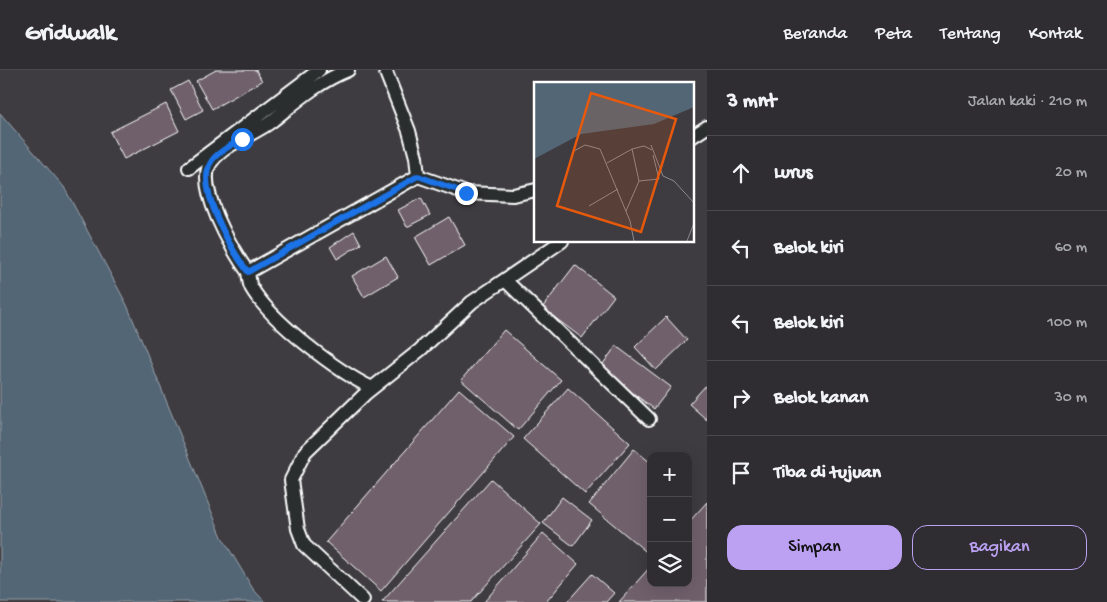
<!DOCTYPE html>
<html lang="id">
<meta charset="utf-8">
<style>
:root{--surface:#2f2d31;--page:#3b393d;--text:#f1f3f6;--muted:#a7a8ab;--line:#4a494d;--accent:#bca0f2}
body{margin:0;font-family:"Gochi Hand",sans-serif;background:var(--page);color:var(--text)}
.controls{position:absolute;right:15px;bottom:15px;display:grid;overflow:hidden;border-radius:10px;box-shadow:0 5px 20px #0002}
.controls button{width:45px;height:45px;display:grid;place-items:center;padding:0;border:0;border-bottom:1px solid var(--line);background:var(--surface);color:var(--text);font:25px sans-serif}
.stop{position:absolute;width:15px;height:15px;margin:-11px;border:4px solid #1a73e8;border-radius:50%;background:#fff}
.stop.end{background:#1a73e8;border-color:#fff;box-shadow:0 1px 5px #0008}
.list{margin:0;padding:0;list-style:none}
h2{display:flex;justify-content:space-between;align-items:center;height:65px;margin:0;padding:0 20px;font-size:21px}
h2 small{font-size:16px;font-weight:400;color:var(--muted)}
.list li{display:grid;grid-template-columns:32px 1fr auto;gap:15px;align-items:center;box-sizing:border-box;height:75px;padding:0 20px;border-top:1px solid var(--line)}
.list b{display:block;font-size:19px;white-space:nowrap}
.list em{font-size:16px;font-style:normal;color:var(--muted)}
.actions{display:flex;gap:10px;padding:15px 20px}
.actions a{flex:1;padding:11px 0;border:1px solid var(--accent);border-radius:15px;text-align:center;font-size:18px;color:var(--accent)}
.actions .main{background:var(--accent);color:#111}
.icon{flex:none;width:28px;height:28px;fill:none;stroke:currentColor;stroke-width:2;stroke-linecap:round;stroke-linejoin:round}
.map{position:relative;flex:none;width:707px;height:532px;overflow:hidden}
header{display:flex;align-items:center;gap:30px;box-sizing:border-box;height:70px;padding:0 25px;background:var(--surface);border-bottom:1px solid var(--line)}
header strong{font-size:24px}
nav{display:flex;gap:28px;margin-inline-start:auto;font-size:18px}
main{display:flex}
aside{flex:1;background:var(--surface)}
.map>svg:first-child{display:block}
.water{fill:#536676;stroke:#98a3ad}
.building{fill:#6f606c;stroke:#fff}
.lines{fill:none;stroke-linecap:round;stroke-linejoin:round}
.minor-casing{stroke:#fff;stroke-width:16}
.minor{stroke:#2a2d2e;stroke-width:12}
.route{stroke:#1a73e8;stroke-width:6}
.inset-road{fill:none;stroke:#8c8a8d;stroke-width:1}
.view{fill:#e8590c;fill-opacity:0.15;stroke:#e8590c;stroke-width:2.5}
.inset-edge{fill:none;stroke:#fff;stroke-width:2.5}
</style>
<header>
<strong>Gridwalk</strong>
<nav><a>Beranda</a><a>Peta</a><a>Tentang</a><a>Kontak</a></nav>
</header>
<main>
<div class="map">
<svg width="707" height="532" viewBox="0 0 707 532">
<rect width="100%" height="100%" fill="#3f3c41"/>
<filter id="ink" filterUnits="userSpaceOnUse"><feTurbulence type="fractalNoise" baseFrequency=".02" numOctaves="2"/><feDisplacementMap in="SourceGraphic" scale="10" xChannelSelector="R" yChannelSelector="G"/><feConvolveMatrix kernelMatrix="1 2 1 2 8 2 1 2 1" color-interpolation-filters="sRGB"/></filter>
<g filter="url(#ink)">
<path class="water" d="M0,43L64,117L127,235L222,467L253,519L265,532H0Z"/>
<path class="building" d="M216,0H256L262,11L212,39L196,11Z
M188,11L203,40L186,49L171,20Z
M166,34L179,61L124,89L110,62Z
M421,128L430,145L407,157L398,140Z
M449,147L465,175L431,195L415,167Z
M354,161L361,174L337,189L330,177Z
M386,186L398,207L364,227L352,206Z
M575,195L614,226L582,268L542,238Z
M666,247L687,270L656,300L635,277Z
M504,260L561,310L518,360L461,310Z
M616,276L671,317L654,339L600,298Z
M707,314V350L689,334Z
M568,318L630,373L585,424L523,369Z
M459,319L514,367L381,521L326,472Z
M634,379L651,393L650,485L589,434Z
M491,409L541,454L471,532H382Z
M562,427L592,450L573,476L543,453Z
M707,432V532H619L651,496V513H688V453Z
M543,463L578,494L546,532H484Z
M592,504L614,523L606,532H567Z"/>
<g class="lines">
<defs>
<path id="minor" d="M385,0L409,61L416,87L418,106
M693,66L707,57
M189,98L319,0
M248,202C233,182 193,113 212,91C227,72 254,65 272,51C297,31 318,12 348,0
M505,210L649,349
M372,318C337,301 270,251 251,217C249,213 249,207 248,202L418,106L466,123L513,125L536,120
M363,530L304,475L298,459L291,410L305,382L366,323L420,280L472,232L562,171"/>
</defs>
<use href="#minor" class="minor-casing"/>
<use href="#minor" class="minor"/>
</g>
</g>
<g class="lines" filter="url(#ink)">
<path class="route" d="M242,69C232,75 217,82 211,92C195,117 232,181 248,202L418,106L466,123"/>
</g>
<g transform="translate(534 12)">
<rect width="160" height="160" fill="#3f3c41"/>
<path d="M0,1H160V25L120,42L47,52L0,77Z" fill="#536676"/>
<path class="inset-road" d="M117,63L129,94L140,99L160,121M98,67L110,64L118,68M40,69L51,63L66,67L96,139L100,159M73,81L98,67L105,99L92,129M105,99L125,97L119,73M55,124L84,107M153,159L160,141"/>
<path class="view" d="M57,11L142,37L107,150L23,124Z"/>
<rect width="160" height="160" class="inset-edge"/>
</g>
</svg>
<div class="controls">
<button>+</button>
<button>−</button>
<button><svg class="icon" aria-label="layers" viewBox="0 0 24 24"><path d="M12 4l9 5-9 5-9-5zM3 14l9 5 9-5"/></svg></button>
</div>
<div class="stop" style="left:242px;top:69px"></div>
<div class="stop end" style="left:466px;top:123px"></div>
</div>
<aside>
<h2>3 mnt<small>Jalan kaki · 210 m</small></h2>
<ul class="list">
<li><svg class="icon" aria-label="ahead" viewBox="0 0 24 24"><path d="M12 20V5M6 11l6-6 6 6"/></svg><div><b>Lurus</b></div><em>20 m</em></li>
<li><svg class="icon" aria-label="left" viewBox="0 0 24 24"><path d="M17 20v-9H6M10 6l-5 5 5 5"/></svg><div><b>Belok kiri</b></div><em>60 m</em></li>
<li><svg class="icon" aria-label="left" viewBox="0 0 24 24"><path d="M17 20v-9H6M10 6l-5 5 5 5"/></svg><div><b>Belok kiri</b></div><em>100 m</em></li>
<li><svg class="icon" aria-label="right" viewBox="0 0 24 24"><path d="M7 20v-9h11M14 6l5 5-5 5"/></svg><div><b>Belok kanan</b></div><em>30 m</em></li>
<li><svg class="icon" aria-label="arrive" viewBox="0 0 24 24"><path d="M6 21V4h12l-3 4 3 4H6"/></svg><div><b>Tiba di tujuan</b></div></li>
</ul>
<div class="actions"><a class="main">Simpan</a><a>Bagikan</a></div>
</aside>
</main>
